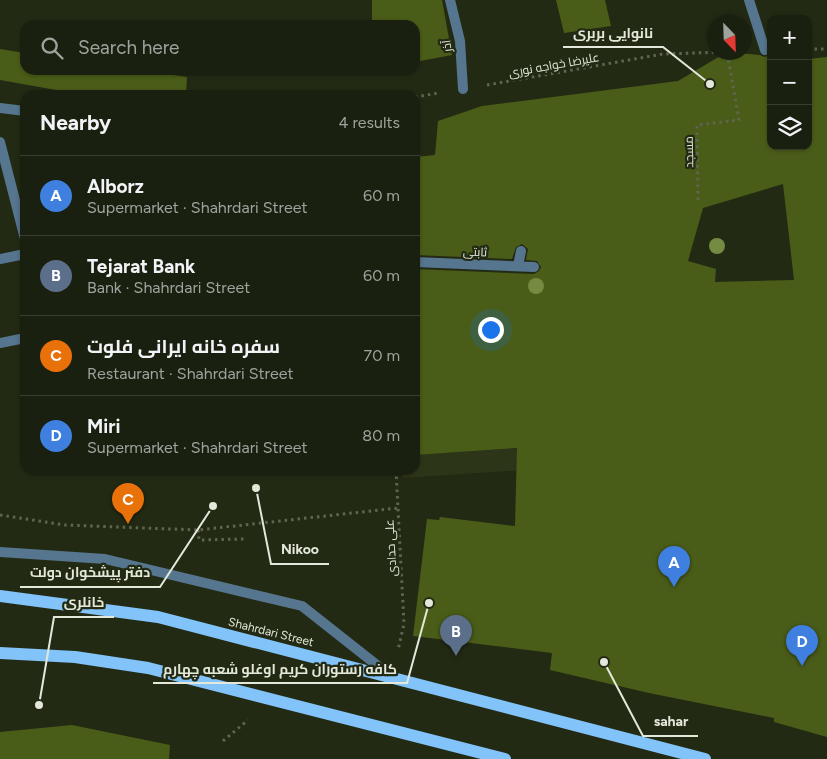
<!DOCTYPE html>
<meta charset="utf-8">
<style>
:root{--surface:#1a200f;--page:#272d1d;--text:#f1f3f6;--muted:#9fa39e;--line:#383e2f;--accent:#79bff8}
body{margin:0;font-family:Figtree,Cairo,sans-serif;background:var(--page);color:var(--text)}
.controls{position:absolute;right:15px;top:15px;display:grid;overflow:hidden;border-radius:10px;box-shadow:0 1px 4px #0004}
.controls button{width:45px;height:45px;display:grid;place-items:center;padding:0;border:0;border-bottom:1px solid var(--line);background:var(--surface);color:var(--text);font:25px sans-serif}
.compass{position:absolute;left:707px;top:15px;width:45px;height:45px;border-radius:50%;background:var(--surface);box-shadow:0 1px 4px #0004;rotate:157deg}
.you{position:absolute;left:490px;top:329px;width:18px;height:18px;margin:-12px;border:4px solid #fff;border-radius:50%;background:#1a73e8;box-shadow:0 0 0 8px #1a73e833}
.badge{display:grid;place-items:center;width:32px;height:32px;border-radius:50%;background:var(--accent);color:#fff;font-size:16px;font-weight:700}
.pin{position:absolute;translate:-50% -41px;filter:drop-shadow(0 1px 2px #0008)}
.pin::after{content:'';position:absolute;top:26px;width:18px;height:15px;background:inherit;clip-path:polygon(0 0,100% 0,50% 100%)}
.list{margin:0;padding:0;list-style:none}
h2{display:flex;justify-content:space-between;align-items:center;height:65px;margin:0;padding:0 20px;font-size:21px}
h2 small{font-size:16px;font-weight:400;color:var(--muted)}
.list li{display:grid;grid-template-columns:32px 1fr auto;gap:15px;align-items:center;box-sizing:border-box;height:80px;padding:0 20px;border-top:1px solid var(--line)}
.list b{display:block;font-size:19px;white-space:nowrap}
.list p{margin:0;font-size:16px;white-space:nowrap;color:var(--muted)}
.list em{font-size:16px;font-style:normal;color:var(--muted)}
.icon{flex:none;width:28px;height:28px;fill:none;stroke:currentColor;stroke-width:2;stroke-linecap:round;stroke-linejoin:round}
.map{position:relative;flex:none;width:827px;height:759px;overflow:hidden}
.search{position:absolute;background:var(--surface);box-shadow:0 1px 4px #0004;left:20px;top:20px;width:400px;height:55px;display:flex;align-items:center;gap:12px;box-sizing:border-box;padding:0 18px;border-radius:15px;color:var(--muted);font-size:19px}
.panel{position:absolute;background:var(--surface);box-shadow:0 1px 4px #0004;left:20px;top:90px;width:400px;height:385px;border-radius:15px}
.map>svg:first-child{display:block}
.built{fill:#2d3519}
.building{fill:#4a5d18;fill-rule:evenodd}
.lines{fill:none;stroke-linecap:round;stroke-linejoin:round}
.path{stroke:#5f6552;stroke-width:3;stroke-dasharray:2.5 4;stroke-linecap:butt}
.lane{stroke:#56758e;stroke-width:10}
.street{stroke:#56758e;stroke-width:10}
.primary{stroke:#82c3f9;stroke-width:12}
.tree{fill:#748b41}
.labels{text-anchor:middle;stroke-width:4.5;stroke-linejoin:round;paint-order:stroke}
.street-label{font-size:12px;fill:#e3e8da;stroke:#232a14}
.leader{fill:none;stroke:#e3e8da;stroke-width:2}
.callout-dot{fill:#e3e8da;stroke:#232a14;stroke-width:2}
.callout-label{font-size:14px;text-anchor:middle;font-weight:bold;fill:#e3e8da;stroke:#232a14;stroke-width:4.5;stroke-linejoin:round;paint-order:stroke}
</style>
<div class="map">
<svg width="827" height="759" viewBox="0 0 827 759">
<rect width="100%" height="100%" fill="#232a14"/>
<path class="built" d="M523,448L566,467L403,478L401,470H415V455Z"/>
<path class="building" d="M372,0H442L452,55L415,62V25H372Z
M556,0H605L611,26L564,33Z
M0,49L25,53V70H139L187,77L186,95H84L0,80Z
M727,52L760,55L764,57L771,55V146H808V59L827,57V737L774,722V718L649,693L550,670L552,653L413,636L427,519L439,520L440,517L515,526L517,448L415,455V269L534,274L539,271L541,267L537,261L526,260L528,249L522,244L516,247L512,259L415,255V157L435,155L438,121L482,106L678,81ZM783,184L794,280L715,282L716,269L688,261L703,208Z
M72,725L170,745L169,759H0V732Z"/>
<g class="lines">
<path class="path" d="M808,49H827
M487,85L663,54L725,52
M415,97L439,93
M698,200L697,125L739,120L727,52
M396,470L404,624L398,650
M0,515L65,525L198,530L398,508
M198,530L199,540L244,539
M223,741L248,720"/>
<path class="lane" d="M0,259L25,254
M415,262L534,267
M518,266L521,251
M0,552L105,559L302,606L392,677"/>
<path class="street" d="M450,0L460,41L463,89
M749,0L765,50
M0,108L25,111
M0,142L25,239
M0,343L25,338"/>
<path class="primary" d="M0,596L158,617L705,759
M0,653L75,657L148,668L505,759"/>
</g>
<g class="tree">
<circle cx="717" cy="246" r="8"/>
<circle cx="536" cy="286" r="8"/>
</g>
<g class="labels">
<g class="street-label">
<text transform="translate(447 46) rotate(-97)" y="4">آذر</text>
<text transform="translate(554 65) rotate(-10)" y="4">علیرضا خواجه نوری</text>
<text transform="translate(689 152) rotate(-91)" y="4">مسجد</text>
<text transform="translate(475 252) rotate(2)" y="4">ثابتی</text>
<text transform="translate(391 548) rotate(-93)" y="4">علی حدادی</text>
<text transform="translate(271 632) rotate(14)" y="4">Shahrdari Street</text>
</g>
</g>
<path class="leader" d="M710 84L663 47H563M256 488L271 564H329M213 506L160 587H20M39 705L54 617H114M429 603L407 683H153M604 662L643 736H698"/>
<g class="callout-dot">
<circle cx="710" cy="84" r="5"/>
<circle cx="256" cy="488" r="5"/>
<circle cx="213" cy="506" r="5"/>
<circle cx="39" cy="705" r="5"/>
<circle cx="429" cy="603" r="5"/>
<circle cx="604" cy="662" r="5"/>
</g>
<g class="callout-label">
<text x="613" y="38">نانوایی بربری</text>
<text x="300" y="554">Nikoo</text>
<text x="90" y="577">دفتر پیشخوان دولت</text>
<text x="84" y="607">خانلری</text>
<text x="280" y="674">کافه رستوران کریم اوغلو شعبه چهارم</text>
<text x="671" y="726">sahar</text>
</g>
</svg>
<div class="controls">
<button>+</button>
<button>−</button>
<button><svg class="icon" aria-label="layers" viewBox="0 0 24 24"><path d="M12 4l9 5-9 5-9-5zM3 14l9 5 9-5"/></svg></button>
</div>
<svg class="compass" viewBox="-18 -18 36 36"><path d="M0-13l5 13h-10z" fill="#e53935"/><path d="M0 13l5-13h-10z" fill="#9fa39e"/></svg>
<div class="you"></div>
<div class="pin badge" style="left:674px;top:587px;background:#3f7fe0">A</div>
<div class="pin badge" style="left:456px;top:656px;background:#5c6f8a">B</div>
<div class="pin badge" style="left:128px;top:524px;background:#e8710a">C</div>
<div class="pin badge" style="left:802px;top:666px;background:#3f7fe0">D</div>
<div class="search"><svg class="icon" aria-label="search" viewBox="0 0 24 24"><circle cx="10" cy="10" r="6"/><path d="M15 15l6 6"/></svg>Search here</div>
<section class="panel">
<h2>Nearby<small>4 results</small></h2>
<ul class="list">
<li><span class="badge" style="background:#3f7fe0">A</span><div><b>Alborz</b><p>Supermarket · Shahrdari Street</p></div><em>60 m</em></li>
<li><span class="badge" style="background:#5c6f8a">B</span><div><b>Tejarat Bank</b><p>Bank · Shahrdari Street</p></div><em>60 m</em></li>
<li><span class="badge" style="background:#e8710a">C</span><div><b>سفره خانه ایرانی فلوت</b><p>Restaurant · Shahrdari Street</p></div><em>70 m</em></li>
<li><span class="badge" style="background:#3f7fe0">D</span><div><b>Miri</b><p>Supermarket · Shahrdari Street</p></div><em>80 m</em></li>
</ul>
</section>
</div>
